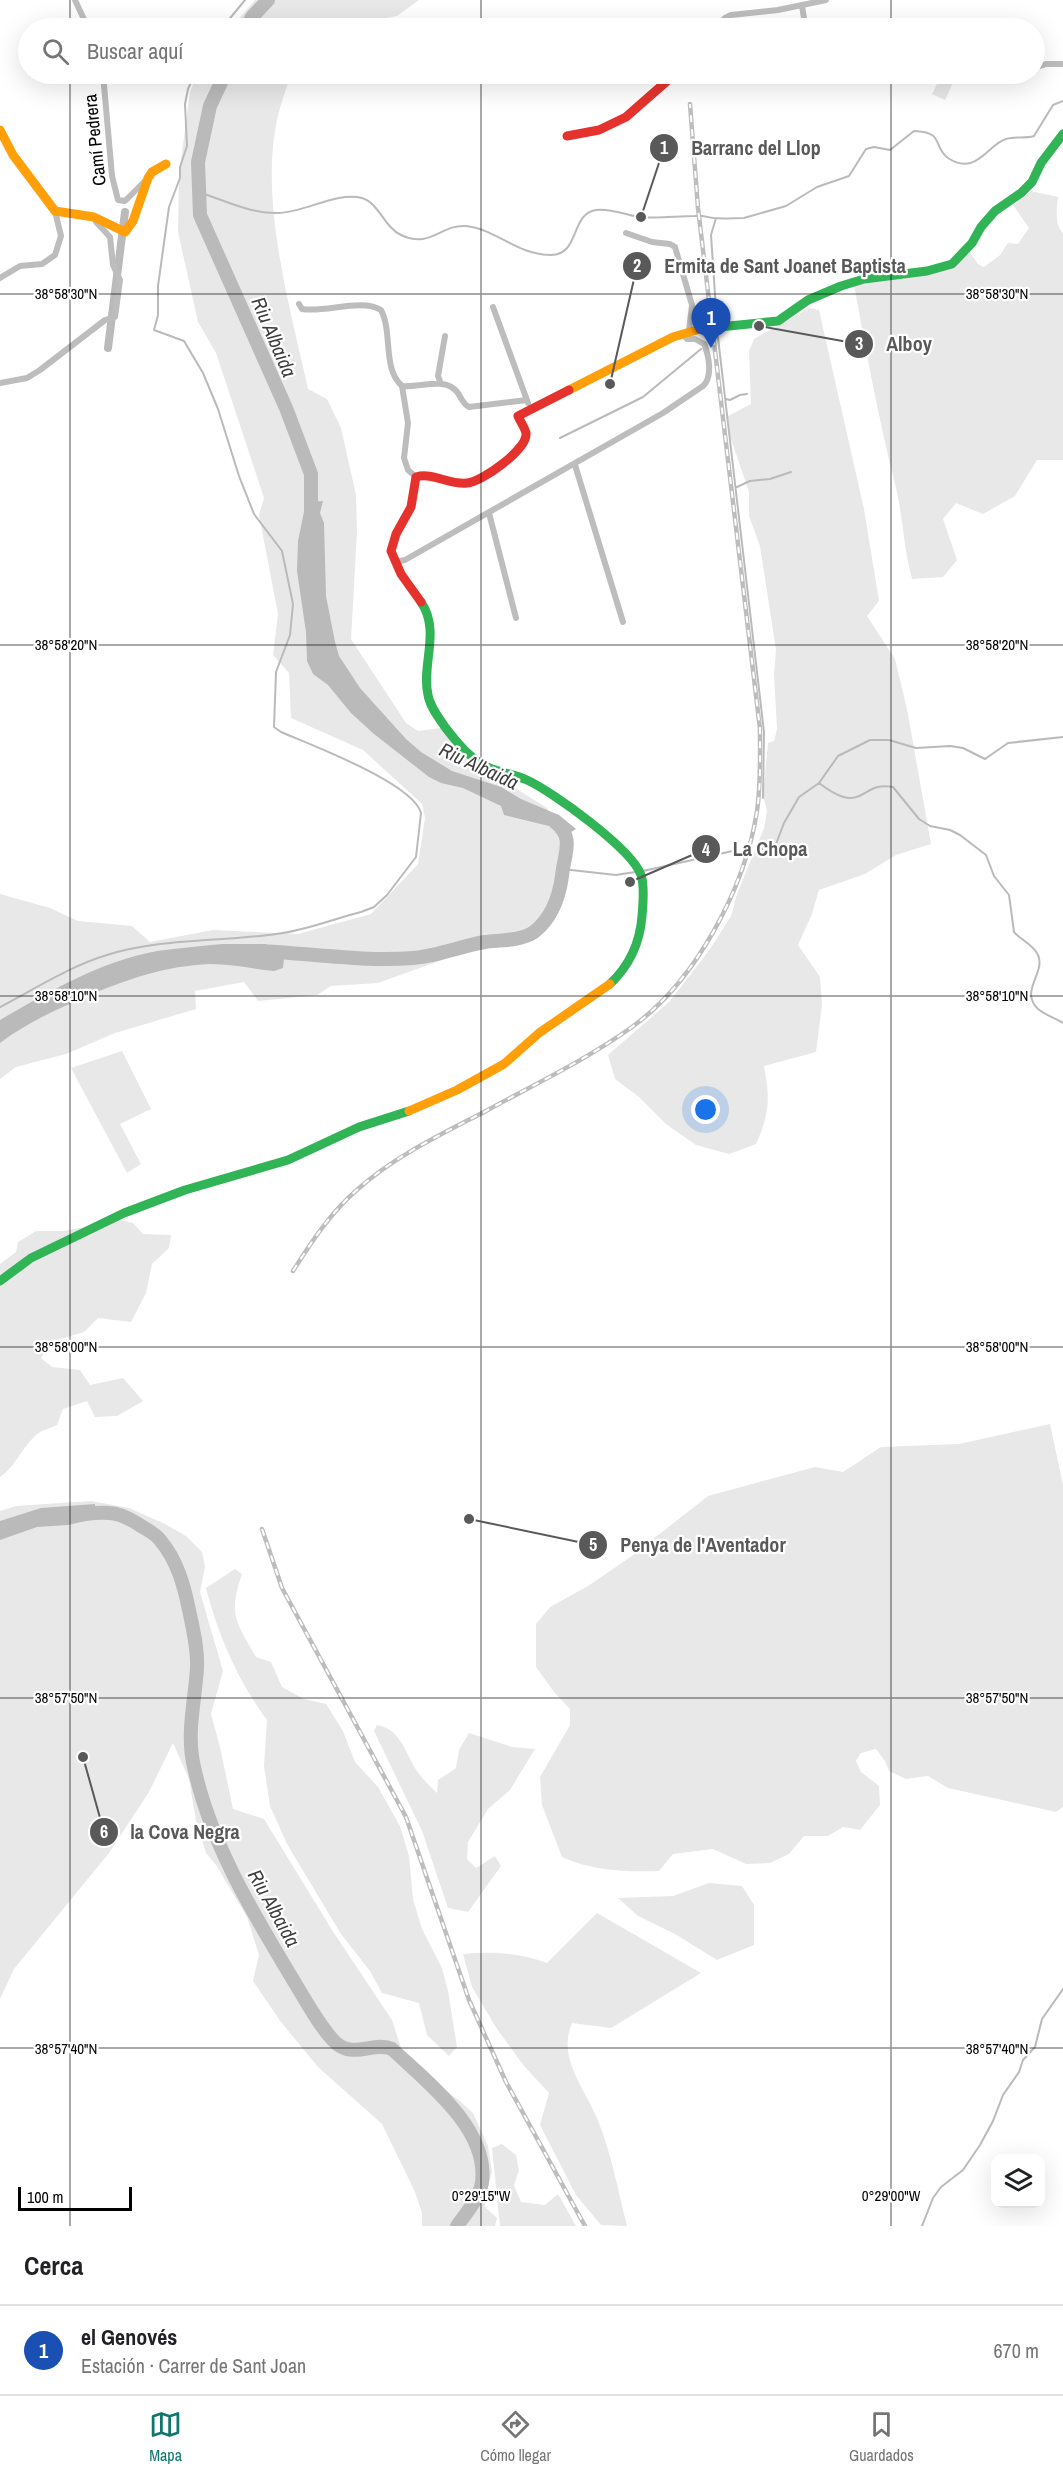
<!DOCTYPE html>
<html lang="es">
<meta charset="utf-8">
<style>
:root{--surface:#fff;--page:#f6f6f6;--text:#202124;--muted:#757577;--line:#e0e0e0;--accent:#0f766e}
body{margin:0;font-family:"Archivo Narrow",sans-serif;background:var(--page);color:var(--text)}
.controls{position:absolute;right:18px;bottom:18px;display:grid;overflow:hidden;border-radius:12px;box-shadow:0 6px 24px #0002}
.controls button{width:54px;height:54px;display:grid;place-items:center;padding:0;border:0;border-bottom:2px solid var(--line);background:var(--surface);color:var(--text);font:30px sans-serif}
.scale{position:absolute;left:18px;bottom:15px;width:114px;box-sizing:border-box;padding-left:6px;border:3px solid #000;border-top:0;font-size:16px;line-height:21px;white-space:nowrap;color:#000;-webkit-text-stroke:4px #fff;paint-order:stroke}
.you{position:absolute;left:706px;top:1110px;width:21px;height:21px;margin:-15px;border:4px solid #fff;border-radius:50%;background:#1a73e8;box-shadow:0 0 0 9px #1a73e833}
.badge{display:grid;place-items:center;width:39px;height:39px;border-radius:50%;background:var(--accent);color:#fff;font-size:20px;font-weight:700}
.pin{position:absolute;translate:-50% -50px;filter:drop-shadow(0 2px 3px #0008)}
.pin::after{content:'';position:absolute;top:32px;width:21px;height:18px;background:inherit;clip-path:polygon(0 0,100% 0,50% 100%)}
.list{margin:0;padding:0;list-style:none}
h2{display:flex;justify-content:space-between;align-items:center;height:78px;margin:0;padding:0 24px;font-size:26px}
h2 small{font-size:20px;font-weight:400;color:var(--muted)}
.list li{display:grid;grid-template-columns:39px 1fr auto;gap:18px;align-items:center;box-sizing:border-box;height:90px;padding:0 24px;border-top:2px solid var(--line)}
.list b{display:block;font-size:22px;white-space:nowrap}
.list p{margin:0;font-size:20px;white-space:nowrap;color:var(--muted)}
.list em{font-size:20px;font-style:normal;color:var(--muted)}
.icon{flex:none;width:33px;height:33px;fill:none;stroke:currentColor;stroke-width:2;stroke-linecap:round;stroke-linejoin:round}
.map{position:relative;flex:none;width:1063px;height:2226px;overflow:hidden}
.search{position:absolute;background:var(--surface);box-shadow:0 6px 24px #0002;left:18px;right:18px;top:18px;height:66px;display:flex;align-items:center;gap:15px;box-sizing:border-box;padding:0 21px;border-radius:33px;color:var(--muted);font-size:22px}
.sheet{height:168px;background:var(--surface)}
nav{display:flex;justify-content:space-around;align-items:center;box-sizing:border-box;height:84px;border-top:2px solid var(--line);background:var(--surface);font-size:16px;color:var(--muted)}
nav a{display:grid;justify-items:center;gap:3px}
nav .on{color:var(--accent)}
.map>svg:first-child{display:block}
.green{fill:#e8e8e8}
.water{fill:#bababa}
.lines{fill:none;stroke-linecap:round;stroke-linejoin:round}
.stream{stroke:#bababa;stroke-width:2}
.canal{stroke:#bababa;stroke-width:8}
.river{stroke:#bababa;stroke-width:14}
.street{stroke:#bdbdbd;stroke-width:6}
.fast{stroke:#30b455;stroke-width:9}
.slow{stroke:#ff9f0a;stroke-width:9}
.jam{stroke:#e5322d;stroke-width:9}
.rail-casing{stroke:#bdbdbd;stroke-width:4.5}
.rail{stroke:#fff;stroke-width:2;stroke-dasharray:7;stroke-linecap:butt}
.jam-bridge{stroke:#e5322d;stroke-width:9}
.ticks{fill:none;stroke:#000;stroke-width:1.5;stroke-opacity:0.45}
.labels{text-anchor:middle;stroke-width:4.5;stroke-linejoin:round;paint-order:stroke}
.street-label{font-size:18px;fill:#000;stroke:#fff}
.water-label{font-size:20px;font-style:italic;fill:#3e3e3e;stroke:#fff}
.ticks-label{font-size:15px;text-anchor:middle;fill:#000;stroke:#fff;stroke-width:4.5;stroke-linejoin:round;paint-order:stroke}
.leader{fill:none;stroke:#595959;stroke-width:2}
.callout-dot{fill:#595959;stroke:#fff;stroke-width:2}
.mark-label{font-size:18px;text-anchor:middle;font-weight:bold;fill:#fff}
.callout-label{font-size:20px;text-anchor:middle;font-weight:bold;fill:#595959;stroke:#fff;stroke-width:4.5;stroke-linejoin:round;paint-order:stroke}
</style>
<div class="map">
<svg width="1063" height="2226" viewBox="0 0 1063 2226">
<rect width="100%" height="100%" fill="#fff"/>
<path class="green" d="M255,0H419L397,16L356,23L345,28H231Z
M197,74H291C285,92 278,111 275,131C262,211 291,311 308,389L327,399L341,428L356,495L357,531L351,639L406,723L418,731L441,728L463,755L547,808L563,851L552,904L528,929L378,983L331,986L317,995L258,1001L244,982L195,991L196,1009L115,1033L66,1054L16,1067L0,1079V894L50,908L78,921L132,926L150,942L213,930L298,934L371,914L418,864L425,818L422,804L363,750L291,718L289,673L273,655L278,614L259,515L264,498L216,353L198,322L178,232L179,175L190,92Z
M942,74H957L945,100L932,94Z
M1031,191L1058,197C1057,209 1054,224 1063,233V460H1037L1015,496L983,514L956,503L943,519L957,560L943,577L912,579C903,547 903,512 894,480C878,416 866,350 854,285L941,271L969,251L978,264L984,267L1000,255L1008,243L1018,244L1029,228L1013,205Z
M809,308L819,310L864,509L879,601L867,616L895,659L907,709L931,844L896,855L865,874L819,890L812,914L798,945L820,977L822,1005L816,1052L764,1066C770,1098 770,1113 756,1144L729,1154L696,1145L666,1124L639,1097L615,1079L608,1055L670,1001L710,949L731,916L737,894L764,828L767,811L763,795L768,743L774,741L777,729L774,674L776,650L760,546L749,516V492L730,436L728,416L751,404L749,351L754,339Z
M122,1051L151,1109L120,1124L141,1164L127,1173L71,1068Z
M121,1220L133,1223L143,1234L171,1235L169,1248L152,1264L146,1293L131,1322L98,1318L84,1332L51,1342L41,1358L52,1367L80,1370L90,1385L123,1378L143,1401L117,1416L95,1417L87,1401L63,1409L57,1425C50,1428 40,1431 35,1436C21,1449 15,1467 0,1477V1264L16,1252L18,1242L36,1231H64Z
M1050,1424L1063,1485V1807L1056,1812L948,1788L928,1776L906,1779L889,1771L885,1761L876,1749L861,1753L856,1761L861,1772L879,1786L880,1805L860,1830L843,1827L828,1836H804L789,1854L770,1863L746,1864L713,1849L673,1854L659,1871C625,1872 593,1871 562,1857L542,1805L540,1777L570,1725V1709L554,1692L536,1667V1624L550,1607L588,1586L629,1558L708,1496L815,1467L843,1472L881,1447L959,1444Z
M91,1501L129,1508L165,1524L186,1536L202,1552L205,1567L200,1592L223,1671L211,1714L220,1747L233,1809L264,1819L332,1930L392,2020L402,2051L418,2069L461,2102L473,2113L488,2146L492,2172L485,2196V2207L497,2218L495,2226H422V2213L415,2192L382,2124L318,2067L281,2022L253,1981L259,1955L247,1917L216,1865L206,1853L196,1821L189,1779L173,1743L149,1792L109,1853L14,1969L0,1999V1511L16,1506Z
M235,1569L242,1574C228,1615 236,1622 256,1657L271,1662L282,1687L304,1699L326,1704L343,1731L355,1762L378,1787L400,1826L409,1856L413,1899L422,1929L442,1968L448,1991L457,2047L449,2056L427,2035L419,2003L382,1993L370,1971L341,1934L287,1844L270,1806L264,1766L267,1720C238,1681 218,1635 206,1588Z
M377,1725C401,1729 405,1753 417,1771C422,1779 430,1786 437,1793L438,1780L456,1768L459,1750L469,1733L512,1747L535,1749L510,1790L488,1809L468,1842L467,1859L476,1868L495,1856L501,1866L468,1912L448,1908L422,1831L374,1731Z
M709,1883L742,1886L754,1905V1945L717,1960L675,1934L638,1916L618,1898L673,1896Z
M597,1913L701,1973L611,2028L572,2023C557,2057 584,2087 597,2118C611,2152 618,2190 627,2226L601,2225L576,2195L540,2125L549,2093L524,2066L497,2029L472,1987L463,1954C492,1951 520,1953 547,1963Z
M502,2144L516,2155L519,2170L514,2185L521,2202L545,2205L558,2194L576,2226H500L492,2148Z"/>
<path class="water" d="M323,501L320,513L324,523L326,596L335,642L339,656L360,688L406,739L421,752L452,771L501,787L521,799L559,815L576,829L568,834L553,827L504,815L501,806L463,788L441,783L429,777L374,734L351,713L328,685L313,674L307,661L306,632L297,571L298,541L306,502Z
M222,944H266L284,958L283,968L274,971C253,969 232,964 210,964C165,966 131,978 90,995C57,1009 28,1022 0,1043V1020C50,991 99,962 157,951C179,948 201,946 222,944Z
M95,1504L94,1519L68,1525L37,1527L0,1540V1521L41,1508Z"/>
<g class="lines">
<path class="stream" d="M222,28L245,0
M199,192C223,200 252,214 278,213C304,213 337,191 362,198C379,203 384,227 401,235C431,249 441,224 466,226C496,229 517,255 551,255C580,255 570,214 596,210C610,208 626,215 640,217C658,219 677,216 695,216C701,215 707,217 713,218C723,219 734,218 744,218L786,206L817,187L849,176L866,149L874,147L890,150L914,131C945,132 932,146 948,158C976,177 988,144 1006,139C1016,136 1025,139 1034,136L1053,105L1063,101
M716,218L711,235L717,324
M717,329L764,732L763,798
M726,399L730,400L740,395L747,394
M560,438L643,397L701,349
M737,487L750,481L770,479L791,472
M819,783C865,818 859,780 893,787L919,819L930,826L950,830L960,835L986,855L994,876L1009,895L1014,932C1021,940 1034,945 1038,955C1046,973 1019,991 1038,1009C1045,1015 1055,1018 1063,1023
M756,849H770L776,844L784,823L799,797L819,783L838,756L870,740H889L916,748L950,746L963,748L985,759L1008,743L1063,737
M562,869L616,875L635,872
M643,871L737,850
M0,1007C35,989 70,966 107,955C162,938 220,942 276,934C305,931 333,919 361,912L374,907L387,895L416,857L421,813C413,783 311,745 281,732L274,727L276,672L290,635L293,604L282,551L254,514L239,476L218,409L203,373L184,341L154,330L158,315V286L169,207L180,178V167L187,146L185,104L188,89L195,74
M922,2226L933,2198L941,2187L963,2170L980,2145L993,2121L1003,2095L1019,2072L1023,2060L1035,2047L1042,2019L1063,1989"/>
<path class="canal" d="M108,348L125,212"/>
<path class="river" d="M247,28L252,17L268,0
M225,74L210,106L198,162L200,215L286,408L311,474V519
M257,951C309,953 362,962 413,958C438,956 461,946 485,942C500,940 521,941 534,932C552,918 559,898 562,876C564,854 575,838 555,822
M77,1515C87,1514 98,1512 109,1513C119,1513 130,1519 138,1524C145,1529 155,1533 160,1540C177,1560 184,1585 189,1610C193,1629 198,1649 197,1668C195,1702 186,1733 194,1767C211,1845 254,1915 295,1983C306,2001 321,2029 336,2043C354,2059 374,2041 392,2049C426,2081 489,2129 482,2182C480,2198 466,2213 457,2226"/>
<path class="street" d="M75,0L88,28
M802,6L805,24L817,28
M716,28L725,18L731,15L778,10L826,0
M1034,68L1046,64H1063
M103,74L112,176L118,200L125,201L146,180
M971,74L996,79L1022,74
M626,233L652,242L670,244L675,247L692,305L689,331
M0,278L20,266L42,264L55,255L61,236L55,211
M299,304L302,309C326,313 361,298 381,310C393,333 382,368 402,386C417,388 442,378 454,389C461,394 461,403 469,407L527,400
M493,307L528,403
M0,383L27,378L40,370L105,320L115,317L120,280L113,265L110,237L96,222
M441,384L438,376L445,336
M402,386L408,423L404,458L408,470L416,477
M575,465L623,622
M489,513L516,618
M395,562L405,560L663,413L703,386C713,377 709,356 704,344L695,339H687L682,333"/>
<path class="fast" d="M719,327L778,321L808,300L841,286L864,279L927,271L952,264L972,243L981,227L995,211L1021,193L1032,182L1041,163L1063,134
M421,602C441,631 421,665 428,695C430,707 439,718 445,727C458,744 472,761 492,769C503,773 516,775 527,780C553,792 632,849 641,875C645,887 643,904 642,916C640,943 630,965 610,984
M0,1281L31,1258L124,1213L185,1190L288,1160L359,1127L409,1111"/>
<path class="slow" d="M0,130L13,155L55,211L94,217L125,232L133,221L148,178L152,172L166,164
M569,390L673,337L700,329
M409,1111L457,1090L504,1064L539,1033L610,984"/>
<path class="jam" d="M567,136L599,130L626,117L675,74
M421,602L401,574L391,551L396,534L411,507L416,477C433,472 449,485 467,483C482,482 528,449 526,433C525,428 520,421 518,416L569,390"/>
<defs>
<path id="rail" d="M293,1271C312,1241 331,1212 358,1189C395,1156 442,1134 486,1111C535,1084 586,1060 632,1027C696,981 745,888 757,811C761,784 760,757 760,729L698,208L690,104
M262,1529L282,1588L406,1817L469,2000L506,2082L585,2226"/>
</defs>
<use href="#rail" class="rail-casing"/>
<use href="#rail" class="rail"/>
<path class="jam-bridge" d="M700,329L719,327"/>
</g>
<path class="ticks" d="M70,0V28M481,0V28M891,0V28M70,74V2226M481,74V2226M891,74V2226M0,294H1063M0,645H1063M0,996H1063M0,1347H1063M0,1698H1063M0,2048H1063"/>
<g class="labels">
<g class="street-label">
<text transform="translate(95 140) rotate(-96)" y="6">Camí Pedrera</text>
</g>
<g class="water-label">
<text transform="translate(274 337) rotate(67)" y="7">Riu Albaida</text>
<text transform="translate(479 766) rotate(25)" y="7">Riu Albaida</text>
<text transform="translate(274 1908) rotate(61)" y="7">Riu Albaida</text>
</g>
</g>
<g class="ticks-label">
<text x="66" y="299">38°58'30"N</text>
<text x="997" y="299">38°58'30"N</text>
<text x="66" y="650">38°58'20"N</text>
<text x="997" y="650">38°58'20"N</text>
<text x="66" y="1001">38°58'10"N</text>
<text x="997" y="1001">38°58'10"N</text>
<text x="66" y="1352">38°58'00"N</text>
<text x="997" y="1352">38°58'00"N</text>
<text x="66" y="1703">38°57'50"N</text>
<text x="997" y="1703">38°57'50"N</text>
<text x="66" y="2054">38°57'40"N</text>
<text x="997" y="2054">38°57'40"N</text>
<text x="481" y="2201">0°29'15"W</text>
<text x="891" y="2201">0°29'00"W</text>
</g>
<path class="leader" d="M641 217L664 148M610 384L637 266M759 326L859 344M630 882L706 849M469 1519L593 1545M83 1757L104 1832"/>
<g class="callout-dot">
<circle cx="641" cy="217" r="6"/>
<circle cx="610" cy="384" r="6"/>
<circle cx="759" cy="326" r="6"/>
<circle cx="630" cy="882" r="6"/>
<circle cx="469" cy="1519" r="6"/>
<circle cx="83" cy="1757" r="6"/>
<circle cx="664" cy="148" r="15"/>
<circle cx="637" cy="266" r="15"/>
<circle cx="859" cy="344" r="15"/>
<circle cx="706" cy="849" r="15"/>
<circle cx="593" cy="1545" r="15"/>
<circle cx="104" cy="1832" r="15"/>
</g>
<g class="mark-label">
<text x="664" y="154">1</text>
<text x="637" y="272">2</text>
<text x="859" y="350">3</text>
<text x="706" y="856">4</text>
<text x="593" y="1551">5</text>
<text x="104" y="1838">6</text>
</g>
<g class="callout-label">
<text x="756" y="155">Barranc del Llop</text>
<text x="785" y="273">Ermita de Sant Joanet Baptista</text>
<text x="909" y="351">Alboy</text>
<text x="770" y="856">La Chopa</text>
<text x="703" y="1552">Penya de l'Aventador</text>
<text x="185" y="1839">la Cova Negra</text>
</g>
</svg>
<div class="controls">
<button><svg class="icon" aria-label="layers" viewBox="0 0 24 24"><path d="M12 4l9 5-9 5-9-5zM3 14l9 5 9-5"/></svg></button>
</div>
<div class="scale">100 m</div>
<div class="you"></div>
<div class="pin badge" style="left:711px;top:348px;background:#1a4fb4">1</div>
<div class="search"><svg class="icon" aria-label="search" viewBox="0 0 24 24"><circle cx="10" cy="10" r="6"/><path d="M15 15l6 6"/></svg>Buscar aquí</div>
</div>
<section class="sheet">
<h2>Cerca<small></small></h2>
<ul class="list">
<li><span class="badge" style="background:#1a4fb4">1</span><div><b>el Genovés</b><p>Estación · Carrer de Sant Joan</p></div><em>670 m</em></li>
</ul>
</section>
<nav>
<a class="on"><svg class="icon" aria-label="map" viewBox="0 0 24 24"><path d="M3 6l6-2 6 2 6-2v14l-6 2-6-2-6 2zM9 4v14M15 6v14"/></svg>Mapa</a>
<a><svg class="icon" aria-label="directions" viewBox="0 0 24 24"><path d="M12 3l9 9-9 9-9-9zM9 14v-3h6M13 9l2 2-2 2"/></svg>Cómo llegar</a>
<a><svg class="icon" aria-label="saved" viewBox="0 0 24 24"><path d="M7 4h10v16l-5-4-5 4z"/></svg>Guardados</a>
</nav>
